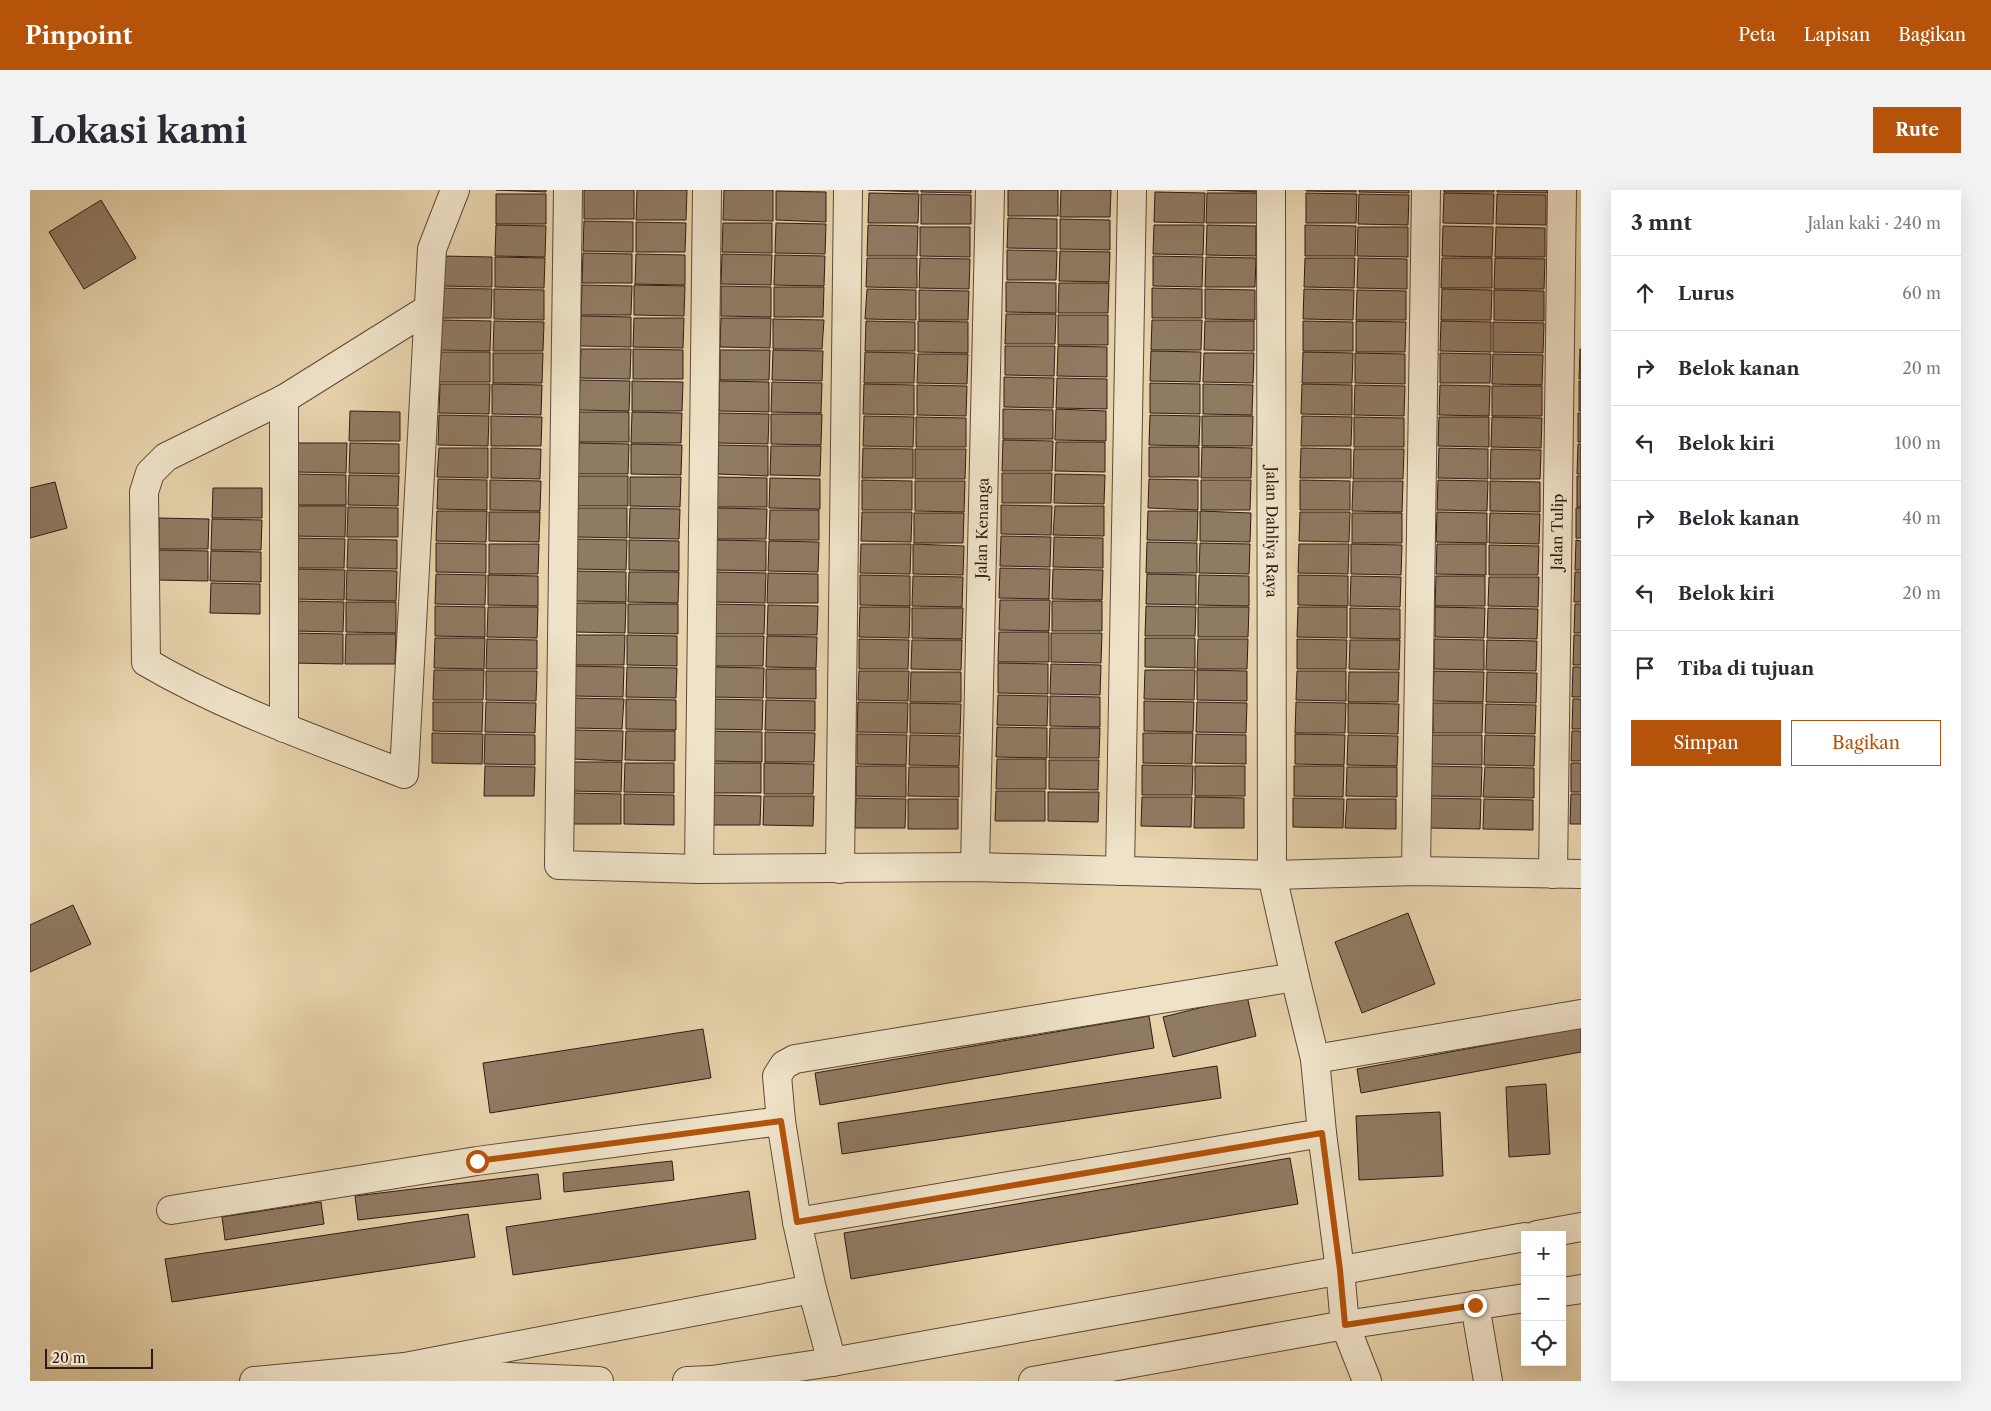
<!DOCTYPE html>
<html lang="id">
<meta charset="utf-8">
<style>
:root{--surface:#fff;--page:#f2f2f3;--text:#2b2b33;--muted:#7c7c81;--line:#e1e1e2;--accent:#b45309}
body{margin:0;font-family:"Libre Caslon Text",serif;background:var(--page);color:var(--text)}
.controls{position:absolute;right:15px;bottom:15px;display:grid;overflow:hidden;border-radius:0px;box-shadow:0 5px 20px #0002}
.controls button{width:45px;height:45px;display:grid;place-items:center;padding:0;border:0;border-bottom:1px solid var(--line);background:var(--surface);color:var(--text);font:25px sans-serif}
.scale{position:absolute;left:15px;bottom:12px;width:108px;box-sizing:border-box;padding-left:5px;border:2px solid #301b12;border-top:0;font-size:14px;line-height:18px;white-space:nowrap;color:#301b12;-webkit-text-stroke:4px #efe2c8;paint-order:stroke}
.stop{position:absolute;width:15px;height:15px;margin:-11px;border:4px solid #b45309;border-radius:50%;background:#fff}
.stop.end{background:#b45309;border-color:#fff;box-shadow:0 1px 5px #0008}
.list{margin:0;padding:0;list-style:none}
h2{display:flex;justify-content:space-between;align-items:center;height:65px;margin:0;padding:0 20px;font-size:21px}
h2 small{font-size:16px;font-weight:400;color:var(--muted)}
.list li{display:grid;grid-template-columns:32px 1fr auto;gap:15px;align-items:center;box-sizing:border-box;height:75px;padding:0 20px;border-top:1px solid var(--line)}
.list b{display:block;font-size:19px;white-space:nowrap}
.list em{font-size:16px;font-style:normal;color:var(--muted)}
.actions{display:flex;gap:10px;padding:15px 20px}
.actions a{flex:1;padding:11px 0;border:1px solid var(--accent);border-radius:0px;text-align:center;font-size:18px;color:var(--accent)}
.actions .main{background:var(--accent);color:#fff}
.icon{flex:none;width:28px;height:28px;fill:none;stroke:currentColor;stroke-width:2;stroke-linecap:round;stroke-linejoin:round}
.map{position:relative;flex:none;width:1551px;height:1191px;overflow:hidden;border-radius:0px}
header{display:flex;align-items:center;gap:30px;box-sizing:border-box;height:70px;padding:0 25px;background:var(--accent);color:#fff}
header strong{font-size:24px}
nav{display:flex;gap:28px;margin-inline-start:auto;font-size:18px}
.intro{display:flex;align-items:center;justify-content:space-between;box-sizing:border-box;height:120px;padding:0 30px}
h1{margin:0;font-size:35px}
.button{padding:12px 22px;border-radius:0px;background:var(--accent);color:#fff;font-size:18px;font-weight:700}
main{display:flex;gap:30px;padding:0 30px}
aside{flex:1;background:var(--surface);border-radius:0px;box-shadow:0 5px 20px #0002}
.map>svg:first-child{display:block}
.building{fill:#8f7a62;stroke:#301b12}
.lines{fill:none;stroke-linecap:round;stroke-linejoin:round}
.minor-casing{stroke:#5e4938;stroke-width:30}
.minor{stroke:#efe2c8;stroke-width:28}
.route{stroke:#b45309;stroke-width:6}
.labels{text-anchor:middle;stroke-width:4.5;stroke-linejoin:round;paint-order:stroke}
.street-label{font-size:15px;fill:#301b12;stroke:#efe2c8}
</style>
<header>
<strong>Pinpoint</strong>
<nav><a>Peta</a><a>Lapisan</a><a>Bagikan</a></nav>
</header>
<div class="intro"><h1>Lokasi kami</h1><a class="button">Rute</a></div>
<main>
<div class="map">
<svg width="1551" height="1191" viewBox="0 0 1551 1191">
<rect width="100%" height="100%" fill="#e6d2ab"/>
<filter id="stains"><feTurbulence type="fractalNoise" baseFrequency=".004" numOctaves="4"/><feColorMatrix values="0 0 0 0 .2 0 0 0 0 .09 0 0 0 0 .02 0 0 0 .5 -.17"/></filter>
<radialGradient id="worn" r=".72"><stop offset=".6" stop-color="#630" stop-opacity="0"/><stop offset="1" stop-color="#630" stop-opacity=".3"/></radialGradient>
<path class="building" d="M466,0H516V2Z
M554,0H604V29H554Z
M607,0H657L656,30H606Z
M694,0H743V31L693,30Z
M838,0H888V2Z
M891,0H941V3L891,2Z
M978,0H1028V26H978Z
M1031,0H1081L1080,27H1030Z
M1177,0H1227V2Z
M1276,0H1326V2L1276,1Z
M1329,0H1379V3L1329,2Z
M1414,0H1464V2H1414Z
M1467,0H1517V3L1467,2Z
M746,1L796,2V32L746,30Z
M1125,2L1175,3L1174,33L1124,32Z
M839,3L889,4L888,33H838Z
M1177,3H1227V33H1176Z
M1276,3L1327,4L1326,33H1276Z
M1414,3L1464,4L1463,34L1413,33Z
M466,4H516V34H466Z
M891,4L941,5V34H891Z
M1329,4L1379,5L1378,35L1328,34Z
M1467,4L1516,5V35L1466,34Z
M71,10L106,68L54,99L19,42Z
M978,28L1027,29V59L977,58Z
M1030,29L1080,30V60L1030,59Z
M554,31L603,32V62L553,61Z
M606,32L656,33L655,62H606Z
M693,33H742V63L692,62Z
M746,33L796,34L795,64L745,63Z
M466,35L516,36L515,67L465,66Z
M838,35L888,36L887,66H837Z
M1124,35H1174L1173,65L1123,64Z
M1177,35L1226,36V66L1176,65Z
M1275,35L1326,36L1325,66H1275Z
M1413,36L1463,37L1462,67L1412,66Z
M890,37H940V67L890,66Z
M1328,37H1378V67L1327,66Z
M1466,37L1515,38V67H1465Z
M977,60L1027,61L1026,90H977Z
M1030,61L1080,62L1079,92L1029,91Z
M553,63L602,64V93H552Z
M606,64L655,65V95L605,94Z
M692,64L742,65L741,95L691,94Z
M745,65L795,66L794,96L744,95Z
M412,66L462,67V97L412,96Z
M1123,66L1173,67L1172,97L1123,96Z
M465,67L515,68L514,98L465,97Z
M1176,67L1226,68L1225,97H1175Z
M837,68H887V98L836,97Z
M890,68L940,69L939,99L889,98Z
M1275,68H1325L1324,98L1274,97Z
M1328,68L1377,69V99L1327,98Z
M1412,68H1462V98H1411Z
M1465,68L1515,69L1514,99H1464Z
M976,92L1026,93V123L976,122Z
M1029,93H1079L1078,123H1028Z
M552,95L602,96L601,125H551Z
M604,95L655,96L654,126L604,125Z
M691,96L741,97V127L691,126Z
M744,97H794L793,127H744Z
M412,98L462,99L461,128H411Z
M1122,98L1172,99V128H1122Z
M464,99L514,100V130L464,129Z
M837,99L886,100V130L835,129Z
M1175,99L1225,100V130L1175,129Z
M1274,99L1324,100L1323,130L1273,129Z
M1412,99L1462,100L1461,130H1411Z
M889,100L939,101L938,130H889Z
M1327,100L1376,101V130H1326Z
M1464,100L1514,101V131L1464,130Z
M976,124H1026L1025,154H975Z
M1028,125H1078V155H1028Z
M551,126L601,127V157L550,156Z
M604,128H654L653,158L603,157Z
M691,128H741L740,158L690,157Z
M743,129L794,130L792,159H743Z
M411,130L461,131L460,161L410,160Z
M1122,130H1172L1171,160H1121Z
M464,131L514,132L513,161H463Z
M836,131L885,132V161H835Z
M888,131L938,132V163L888,162Z
M1175,131H1224V161L1174,160Z
M1273,131L1323,132V161H1273Z
M1326,131L1376,132L1375,162H1326Z
M1411,131L1461,132V162L1410,161Z
M1463,132L1514,133L1513,163L1463,162Z
M975,156H1025L1024,186L975,185Z
M1028,156L1077,157V187L1027,186Z
M551,159H601L600,189L550,188Z
M603,159L653,160V189H603Z
M1550,159H1551V189H1549Z
M690,160H740L739,190H690Z
M743,160L793,161L792,191L742,190Z
M1121,161L1171,162L1170,192L1120,191Z
M411,162H460V192H409Z
M835,162L885,163L884,193H834Z
M1273,162L1323,163L1322,193H1272Z
M463,163H513L512,193H463Z
M1174,163H1224L1223,193L1173,192Z
M1325,163L1375,164V194L1325,193Z
M1410,163L1461,164L1460,193H1410Z
M888,164H938L937,194L887,193Z
M1463,164L1513,165L1512,195L1462,194Z
M974,187L1024,188L1023,218L974,217Z
M1027,188L1077,189V219L1026,218Z
M550,190L600,191L599,221L549,220Z
M602,191L653,192L652,221H602Z
M689,191L739,192V222L689,221Z
M1549,191H1551V221H1549Z
M742,192L792,193L791,223L741,222Z
M1120,193L1170,194V224L1120,223Z
M410,194H460L459,224L409,223Z
M462,194L512,195L511,225L462,224Z
M834,194L884,195V225L833,224Z
M1173,194L1223,195L1222,225L1173,224Z
M1272,194L1322,195V225L1271,224Z
M887,195L937,196L936,226L887,225Z
M1325,195L1375,196L1374,226L1324,225Z
M1410,195L1460,196L1459,226L1409,225Z
M1462,196H1512V226H1462Z
M973,219L1023,220V249H973Z
M1026,219L1076,221V251L1025,250Z
M320,221L370,222V251H319Z
M549,222H599V252H549Z
M602,222L652,223L651,253H601Z
M689,223L739,224L738,254L688,253Z
M1548,223H1551V252H1548Z
M741,224H792L791,255L741,254Z
M409,225L459,226L458,256L408,255Z
M1120,225L1170,226L1169,256L1119,255Z
M461,226L512,227L511,256H461Z
M834,226L884,227L883,257L833,256Z
M1172,226H1223L1222,256H1172Z
M1272,226L1322,227L1321,256H1271Z
M886,227L936,228V257H886Z
M1324,227L1374,228V257H1324Z
M1409,227H1459V257L1408,256Z
M1462,227L1512,228L1511,258L1461,257Z
M973,250L1023,251L1022,281H972Z
M1026,252H1075V282L1025,281Z
M267,253H317L316,283L266,282Z
M320,253L369,254V284L319,283Z
M549,253L599,254L598,284H548Z
M601,254L652,255L651,285L601,284Z
M1548,254H1551V284H1547Z
M688,255L738,256V286L688,284Z
M741,256H791L790,286L740,285Z
M1119,257H1169V287H1119Z
M1172,257L1222,258L1221,288H1171Z
M409,258H458V288L407,287Z
M461,258L511,259L510,289L461,288Z
M833,258L883,259V288H832Z
M1271,258L1321,259V288H1270Z
M1409,258L1458,259V289L1408,288Z
M885,259H936L935,289H885Z
M1324,259H1374L1373,289H1323Z
M1461,259L1511,260L1510,289H1460Z
M972,283H1022L1021,313H972Z
M266,284L316,285V315H266Z
M1025,284L1075,285L1074,314L1024,313Z
M319,285L369,286L368,316L318,315Z
M548,286H598V316H547Z
M1547,286H1551V317H1547Z
M600,287H651L650,317L600,316Z
M687,287L737,288V317H687Z
M740,288L790,289V319L739,318Z
M408,289L457,290V320L407,319Z
M1119,289L1168,290V320L1118,318Z
M460,290L511,291L510,321L460,320Z
M832,290L882,291V320H832Z
M1171,290H1221L1220,320H1171Z
M1270,290L1320,291V320H1270Z
M1408,290L1458,291L1457,321L1407,320Z
M885,291H935L934,322L885,321Z
M1323,291H1373L1372,322L1322,321Z
M1460,291L1510,292V322L1460,321Z
M25,292L37,338L0,348V298Z
M183,298H232V328H182Z
M971,315L1022,316L1021,345L971,344Z
M266,316H316L315,347L265,346Z
M1025,316H1074V346L1023,345Z
M318,317L368,318V347H317Z
M547,318H597V348L547,347Z
M600,318L650,319L649,349L599,348Z
M687,318L737,319L736,349H686Z
M1546,318H1551V348H1546Z
M740,320H789V350H739Z
M407,321H457L456,352L406,351Z
M1118,321H1168L1167,351L1117,350Z
M1170,321L1221,323L1220,352L1170,351Z
M459,322H510L509,352L459,351Z
M832,322H882L881,352L831,351Z
M1270,322H1320L1319,352L1269,351Z
M1407,322L1457,323V353L1406,352Z
M884,323H934L933,353H884Z
M1322,323H1372V353H1322Z
M1460,323L1510,324L1509,354L1459,353Z
M129,328L179,329L178,359H129Z
M182,329L232,330L231,360H181Z
M971,346L1021,347L1020,377L970,376Z
M1024,347L1073,348V378L1023,377Z
M265,348L315,349L314,378H264Z
M318,349L367,350V379L317,378Z
M547,349L597,350L596,380L546,379Z
M599,350L649,351V381L599,380Z
M686,350L736,351V381L686,380Z
M1546,350L1551,351V380H1545Z
M739,351L789,352L788,382L738,381Z
M1117,352L1167,353V383H1116Z
M406,353L456,354V383L406,382Z
M1170,353L1220,354L1219,384L1169,383Z
M459,354H509L508,384H459Z
M831,354H881L880,384L830,383Z
M883,354L934,356L933,385L883,384Z
M1269,354H1319L1318,384L1268,383Z
M1321,354L1372,355L1371,385L1321,384Z
M1407,354H1456V385L1406,384Z
M1459,355L1509,356L1508,385H1459Z
M128,360L178,361V391L128,390Z
M181,361L231,362V392L180,391Z
M970,378L1020,379L1019,409L969,408Z
M264,379L315,380L314,410L264,409Z
M1023,379L1073,380L1072,410L1022,409Z
M317,380L367,381L366,411L316,410Z
M546,381L596,382V412L546,411Z
M599,382H649L648,413L598,412Z
M686,382L736,383L735,413L685,412Z
M1545,382H1551V412H1544Z
M738,383L788,384V413H737Z
M406,384L456,385L455,415L405,414Z
M1117,384L1166,385V415L1116,414Z
M458,385L508,386V416L458,415Z
M830,385L880,386V416L830,415Z
M1169,385L1219,386V416L1168,415Z
M1268,385L1318,386V416L1268,415Z
M883,386L933,387L932,417L882,416Z
M1321,386L1371,387L1370,417L1320,416Z
M1406,386H1455V416H1405Z
M1459,387H1509L1508,417L1458,416Z
M181,393L230,394V424L180,423Z
M970,410H1020L1019,441L969,440Z
M264,411L314,412L313,442L263,441Z
M1022,411H1072V441H1022Z
M316,412H366V443L316,442Z
M546,413H596L595,443L545,442Z
M598,414H648V444L598,443Z
M685,414L735,415L734,444H684Z
M1545,414H1551V443H1544Z
M738,415L788,416L787,445H737Z
M405,416L455,417V447L405,446Z
M1116,416L1166,417L1165,446H1115Z
M458,417H508L507,448L457,447Z
M830,417H880L879,448L829,447Z
M1168,417H1219L1218,447H1168Z
M1268,417H1317V448L1267,447Z
M1405,417L1455,418L1454,448L1405,447Z
M882,418H933L932,449L882,448Z
M1320,418L1370,419V449L1320,448Z
M1458,418L1508,419L1507,449L1457,448Z
M969,442H1019V472H968Z
M263,443L313,444V474L262,473Z
M1021,443H1072L1071,473L1021,472Z
M316,444H366L365,474H315Z
M545,445H595L594,475H544Z
M597,445L647,446V476L597,475Z
M1544,445H1551V475H1543Z
M684,446H734L733,476H684Z
M737,446L787,447L786,478L736,477Z
M405,448H455L454,479L404,478Z
M1115,448H1165V478L1115,477Z
M457,449L507,450V479H456Z
M829,449L879,450L878,479H829Z
M1168,449H1218L1217,479H1167Z
M1267,449L1317,450L1316,479H1267Z
M1404,449L1454,450V480L1404,479Z
M882,450H932L931,480L881,479Z
M1320,450H1370L1369,480L1319,479Z
M1457,450L1507,451L1506,481L1456,480Z
M968,473L1018,474V504L968,503Z
M1021,474L1071,475L1070,505L1020,504Z
M544,476L594,477L593,507L544,506Z
M597,477L647,478L646,508L596,507Z
M684,477L734,478L733,508L683,507Z
M1543,477H1551V507H1542Z
M736,479H786V509L736,508Z
M404,480H454L453,510H403Z
M1115,480H1165L1164,510L1114,509Z
M1167,480L1217,481V511L1167,510Z
M456,481H507L506,511L456,510Z
M829,481H879L878,511L828,510Z
M1267,481H1316V511L1266,510Z
M1404,481L1454,482L1453,512L1403,511Z
M881,482H931V512H880Z
M1319,482H1369L1368,512H1318Z
M1457,482L1507,483L1506,513L1456,512Z
M968,505L1018,506L1017,536L967,535Z
M1020,506L1070,507V537L1020,536Z
M543,508L594,509L592,539L543,538Z
M596,509L646,510V540L596,539Z
M683,509L733,510L732,540L682,539Z
M1543,509H1551V539H1542Z
M736,510L785,511V541L735,540Z
M1114,511L1164,512L1163,542L1114,541Z
M403,512H453L452,542L403,541Z
M456,512L506,513L505,543L455,542Z
M828,512L878,513L877,543L827,542Z
M1167,512L1217,513L1216,543L1166,542Z
M1266,512L1316,513L1315,543H1265Z
M880,513L931,514L930,544L880,543Z
M1318,513L1369,514L1368,544L1318,543Z
M1403,513H1453L1452,543H1403Z
M1456,514L1506,515L1505,544L1455,543Z
M967,537L1017,538V568L966,567Z
M1020,538H1070L1069,568H1019Z
M543,540L593,541L592,571L542,569Z
M596,541H645V571L595,570Z
M682,541L732,542V572L681,571Z
M1542,541H1551V571H1541Z
M735,542L785,543L784,572H735Z
M402,543L453,544L452,574L402,573Z
M1113,543H1163L1162,574L1113,573Z
M455,544L505,545V575L454,574Z
M827,544L877,545L876,575L827,574Z
M1166,544L1216,545V574L1165,573Z
M1265,544L1315,545L1314,575L1265,574Z
M880,545L930,546L929,576L879,575Z
M1318,545L1368,546L1367,576L1317,575Z
M1402,545H1452V575L1402,574Z
M1455,545L1505,546L1504,576L1454,575Z
M967,569H1016V599H966Z
M1019,570H1069L1068,600L1019,599Z
M542,572H592L591,602L541,601Z
M595,573H644V603L594,602Z
M682,573H731V603H681Z
M734,573L784,574L783,604H734Z
M1541,573H1551V602H1541Z
M1112,575L1163,576L1162,605H1112Z
M455,576L505,577L504,606H454Z
M826,576H876V607L826,606Z
M1165,576H1215V606H1165Z
M1264,576H1314L1313,607L1264,606Z
M1402,576L1452,577L1451,607L1401,606Z
M879,577H929V607L878,606Z
M1317,577H1367V607L1316,606Z
M1455,577L1504,578V608L1453,607Z
M966,601H1015V631H965Z
M1018,602H1069L1068,632L1018,631Z
M541,603L591,604V634H541Z
M594,604L644,605V635L594,634Z
M1541,604H1551V634H1540Z
M681,605L731,606L730,635H680Z
M734,606H784L783,636L733,635Z
M1112,607H1162L1161,637L1111,636Z
M1165,607L1214,608V638H1164Z
M826,608L876,609L875,638H825Z
M1263,608L1314,609L1313,638L1263,637Z
M1401,608L1451,609L1450,639L1400,638Z
M878,609H928V639H878Z
M1317,609H1366V639L1315,638Z
M1454,609L1503,610V640L1453,639Z
M43,715L61,754L0,782V735Z
M1378,723L1405,794L1332,823L1305,752Z
M1217,806L1226,846L1143,867L1133,827Z
M1119,826L1124,858L790,915L785,883Z
M1551,838V862L1331,903L1327,879Z
M673,839L681,888L460,923L453,873Z
M1187,876L1191,908L812,964L808,933Z
M1516,894L1520,964L1479,967L1476,897Z
M1410,922L1413,986L1329,990L1326,926Z
M1260,968L1268,1014L821,1089L814,1043Z
M642,971L644,990L534,1002L533,983Z
M508,984L511,1009L328,1030L325,1006Z
M719,1001L726,1049L483,1085L476,1037Z
M291,1012L294,1034L195,1050L192,1027Z
M438,1024L445,1067L142,1112L135,1069Z"/>
<g class="lines">
<defs>
<g id="minor">
<path d="M538,0L529,675L669,679L945,677L1242,685L1386,681L1551,684"/>
<path id="s1" d="M1241,0L1242,685L1265,787L1285,869L1292,943L1310,1080L1315,1135L1337,1191"/>
<path d="M398,119L254,209L136,267L120,283L114,302L116,472C196,519 287,550 374,584L402,59L425,0"/>
<path d="M254,209V538"/>
<path id="s2" d="M945,677L960,0"/>
<path d="M669,679L677,0"/>
<path d="M810,679L818,0"/>
<path d="M1090,681L1102,0"/>
<path d="M1386,681L1396,0"/>
<path id="s3" d="M1523,684L1532,0"/>
<path d="M1265,787L765,869L754,875L747,886L751,931L767,1032L1292,943"/>
<path d="M1285,869L1551,824"/>
<path d="M141,1020L447,971L751,931"/>
<path d="M767,1032L782,1099L802,1172"/>
<path d="M1507,1045L1551,1037"/>
<path d="M1532,1102L1551,1099"/>
<path d="M1445,1115L1458,1191"/>
<path d="M224,1191L375,1177L457,1186L569,1191"/>
<path d="M372,1191L375,1177L782,1099"/>
<path d="M657,1191L682,1190L802,1172L1495,1047"/>
<path d="M1003,1191L1315,1135L1495,1108"/>
</g>
</defs>
<use href="#minor" class="minor-casing"/>
<use href="#minor" class="minor"/>
</g>
<g class="lines">
<path class="route" d="M447,971L751,931L767,1032L1292,943L1310,1080L1315,1135L1445,1115"/>
</g>
<g class="labels">
<g class="street-label">
<text dy="5" stroke="none"><textPath href="#s2" startOffset="339">Jalan Kenanga</textPath></text>
<text dy="5" stroke="none"><textPath href="#s1" startOffset="342">Jalan Dahliya Raya</textPath></text>
<text dy="5" stroke="none"><textPath href="#s3" startOffset="342">Jalan Tulip</textPath></text>
</g>
</g>
<rect width="100%" height="100%" filter="url(#stains)"/>
<rect width="100%" height="100%" fill="url(#worn)"/>
</svg>
<div class="controls">
<button>+</button>
<button>−</button>
<button><svg class="icon" aria-label="locate" viewBox="0 0 24 24"><circle cx="12" cy="12" r="6"/><path d="M12 2v4M12 18v4M2 12h4M18 12h4"/></svg></button>
</div>
<div class="scale">20 m</div>
<div class="stop" style="left:447px;top:971px"></div>
<div class="stop end" style="left:1445px;top:1115px"></div>
</div>
<aside>
<h2>3 mnt<small>Jalan kaki · 240 m</small></h2>
<ul class="list">
<li><svg class="icon" aria-label="ahead" viewBox="0 0 24 24"><path d="M12 20V5M6 11l6-6 6 6"/></svg><div><b>Lurus</b></div><em>60 m</em></li>
<li><svg class="icon" aria-label="right" viewBox="0 0 24 24"><path d="M7 20v-9h11M14 6l5 5-5 5"/></svg><div><b>Belok kanan</b></div><em>20 m</em></li>
<li><svg class="icon" aria-label="left" viewBox="0 0 24 24"><path d="M17 20v-9H6M10 6l-5 5 5 5"/></svg><div><b>Belok kiri</b></div><em>100 m</em></li>
<li><svg class="icon" aria-label="right" viewBox="0 0 24 24"><path d="M7 20v-9h11M14 6l5 5-5 5"/></svg><div><b>Belok kanan</b></div><em>40 m</em></li>
<li><svg class="icon" aria-label="left" viewBox="0 0 24 24"><path d="M17 20v-9H6M10 6l-5 5 5 5"/></svg><div><b>Belok kiri</b></div><em>20 m</em></li>
<li><svg class="icon" aria-label="arrive" viewBox="0 0 24 24"><path d="M6 21V4h12l-3 4 3 4H6"/></svg><div><b>Tiba di tujuan</b></div></li>
</ul>
<div class="actions"><a class="main">Simpan</a><a>Bagikan</a></div>
</aside>
</main>
